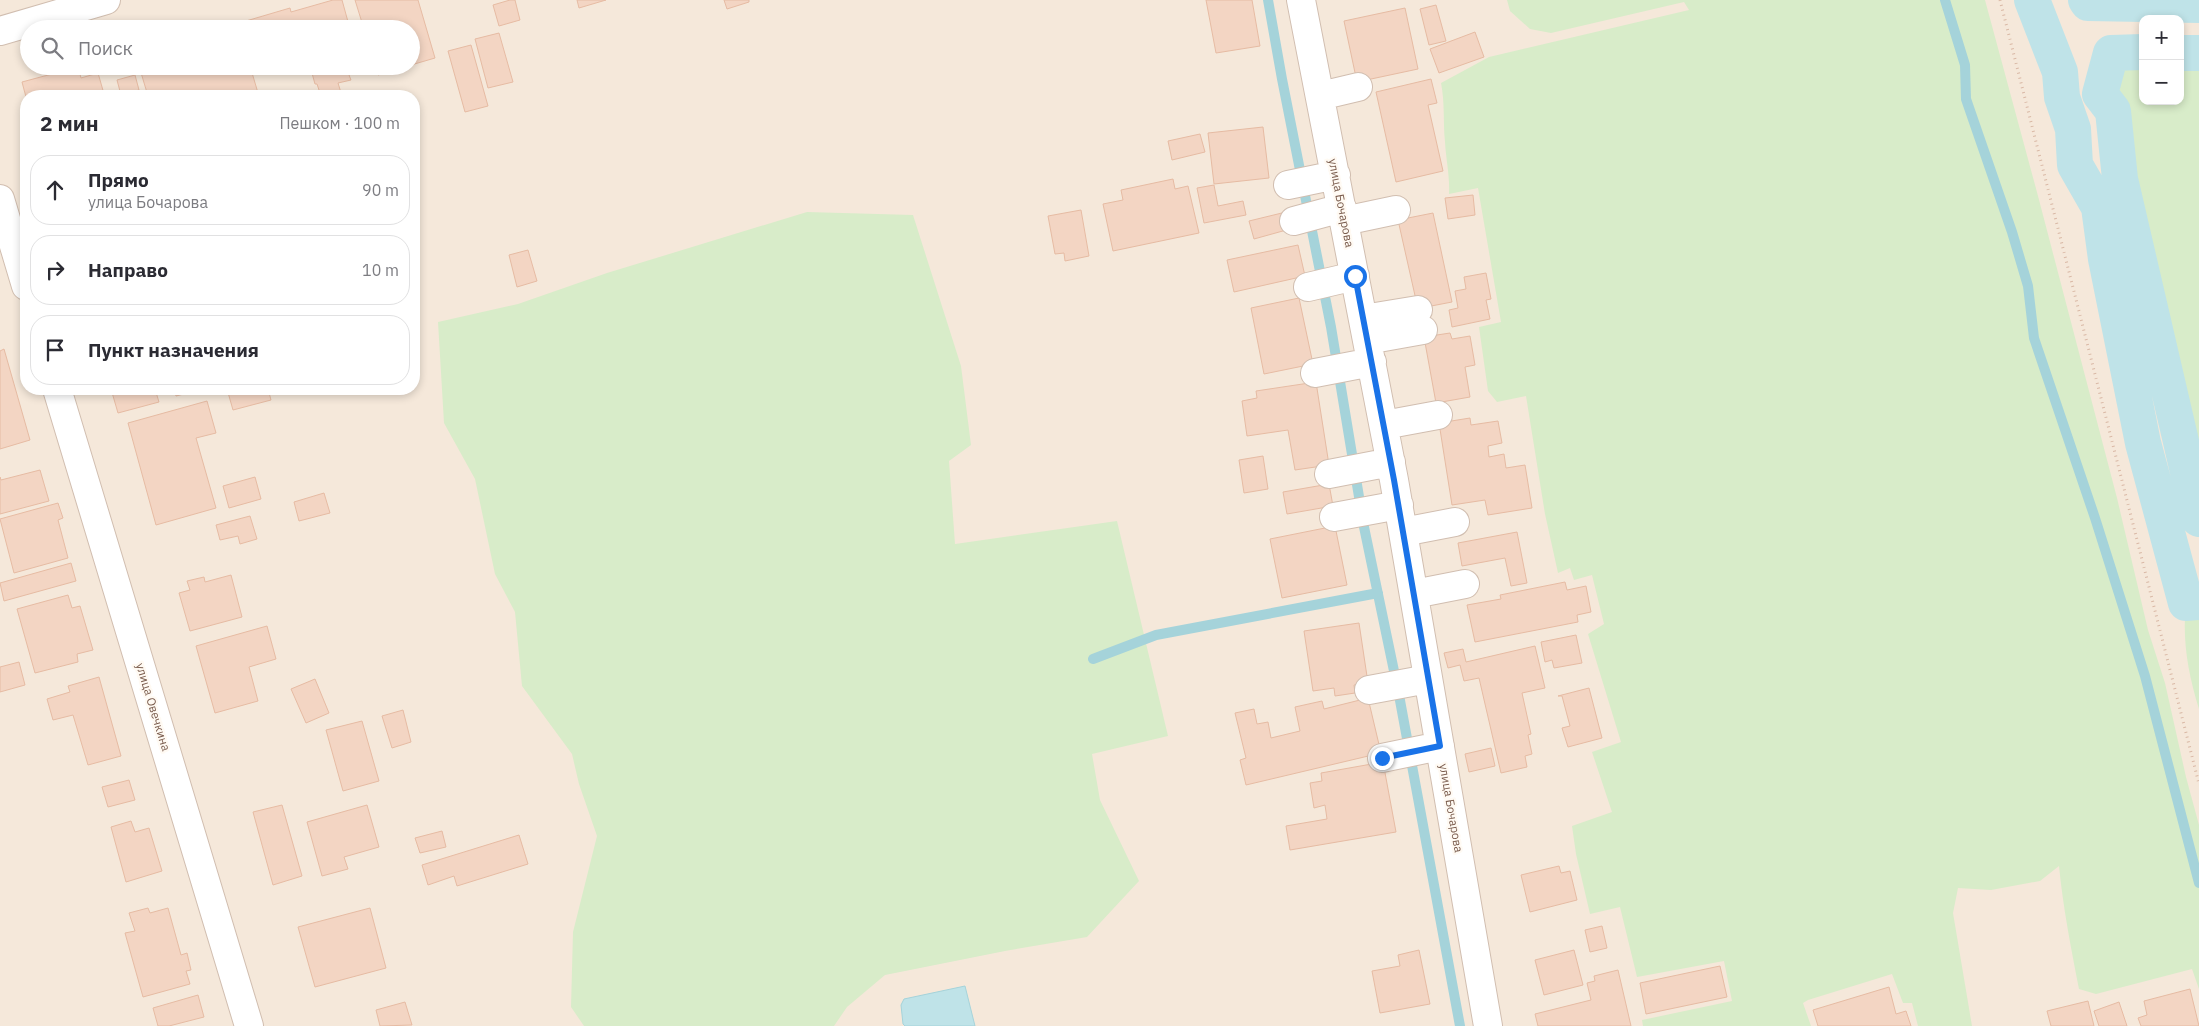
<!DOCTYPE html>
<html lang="ru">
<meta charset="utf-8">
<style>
:root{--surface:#fff;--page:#f2f2f3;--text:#2b2b33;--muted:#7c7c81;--line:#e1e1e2}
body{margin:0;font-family:"IBM Plex Sans",sans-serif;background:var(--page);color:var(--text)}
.controls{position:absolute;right:15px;top:15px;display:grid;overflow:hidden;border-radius:10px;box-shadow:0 2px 8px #0003}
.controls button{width:45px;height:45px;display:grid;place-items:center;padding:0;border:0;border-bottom:1px solid var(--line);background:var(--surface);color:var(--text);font:25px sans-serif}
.stop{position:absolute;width:15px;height:15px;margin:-11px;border:4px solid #1a73e8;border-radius:50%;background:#fff}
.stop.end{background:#1a73e8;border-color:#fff;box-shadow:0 1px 5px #0008}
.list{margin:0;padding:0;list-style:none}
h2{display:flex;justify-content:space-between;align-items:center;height:65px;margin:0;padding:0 20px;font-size:21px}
h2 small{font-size:16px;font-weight:400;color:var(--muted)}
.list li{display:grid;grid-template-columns:32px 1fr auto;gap:15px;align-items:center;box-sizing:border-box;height:70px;margin:0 10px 10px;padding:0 10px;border:1px solid var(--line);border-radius:20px}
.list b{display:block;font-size:19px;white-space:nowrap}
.list p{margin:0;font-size:16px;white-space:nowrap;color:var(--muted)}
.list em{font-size:16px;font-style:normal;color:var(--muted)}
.icon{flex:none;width:28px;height:28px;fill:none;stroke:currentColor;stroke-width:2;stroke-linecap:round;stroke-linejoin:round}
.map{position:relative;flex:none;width:2199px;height:1026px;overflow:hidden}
.search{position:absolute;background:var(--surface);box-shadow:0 2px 8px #0003;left:20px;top:20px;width:400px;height:55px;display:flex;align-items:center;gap:12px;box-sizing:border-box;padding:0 18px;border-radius:28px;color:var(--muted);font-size:19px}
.panel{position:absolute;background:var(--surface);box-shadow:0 2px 8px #0003;left:20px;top:90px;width:400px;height:305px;border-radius:20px}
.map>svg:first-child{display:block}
.residential{fill:#f5e8da;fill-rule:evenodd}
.green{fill:#d8ecc9}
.water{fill:#bfe3e8;stroke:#a5d3da}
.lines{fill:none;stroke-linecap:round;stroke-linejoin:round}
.stream{stroke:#a5d3da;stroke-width:10}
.canal{stroke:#bfe3e8;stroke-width:36}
.building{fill:#f3d5c3;stroke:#e6bba3}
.minor-casing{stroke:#d1beb0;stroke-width:30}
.path{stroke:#d9b8a5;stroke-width:3;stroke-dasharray:1 4;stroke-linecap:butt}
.minor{stroke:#fff;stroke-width:28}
.route{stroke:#1a73e8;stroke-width:6}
.labels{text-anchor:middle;stroke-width:4.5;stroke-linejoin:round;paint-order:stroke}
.street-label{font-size:12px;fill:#7a5c4d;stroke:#fffaf3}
</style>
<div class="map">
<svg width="2199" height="1026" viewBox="0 0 2199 1026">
<rect width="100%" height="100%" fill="#fdf6ec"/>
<path class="residential" d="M0,0H2199V1026H0ZM2143,19H2180V101H2143ZM29,29H411V66H29ZM26,96H414V389H26Z"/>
<path class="green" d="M1507,0H1985L2038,196L2117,498L2148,630L2165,683L2186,777L2199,825V989L2192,969L2096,994L2079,989C2071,948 2063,907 2059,866L2040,881L1991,890L1958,888L1953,913L1972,1026H1918L1912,1003H1903L1892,974L1808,1000L1803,1003L1811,1026H1643L1642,1020L1732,1001L1724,961L1637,977L1620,907L1590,914L1576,854L1572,826L1612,812L1592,752L1621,742L1588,634L1604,624L1592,575L1574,580L1570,568L1558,573L1545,514L1526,396L1497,402L1488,391L1479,327L1501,322L1478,188L1449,194C1450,176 1446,160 1445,142C1443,122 1445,103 1441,83L1489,57L1689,10L1684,2L1551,33L1530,29L1510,11Z
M2086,0H2199V5L2088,3Z
M2127,52H2143V101H2180V53H2199V519L2120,179L2113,111L2100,94L2111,53Z
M807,212L913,215L961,366L971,445L949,461L955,544L1117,521L1168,736L1092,754L1100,800L1139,881L1087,937L1005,951L885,975L847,1007L834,1026H584L571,1007L573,932L597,836L579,784L572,754L522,686L515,612L495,574L475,479L444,423L438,322L518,304L607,273Z
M2199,602V709C2188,673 2182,640 2186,603Z"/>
<path class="water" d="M965,986L975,1026H905L903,1024L901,1005L904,999Z"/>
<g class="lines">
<path class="stream" d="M1268,0L1282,79L1331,327L1364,527L1399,695L1460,1026
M1945,0L1965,65L1966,99L2012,232L2028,286L2034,338L2095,518L2145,676L2199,883
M1093,659L1156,635L1378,593"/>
<path class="canal" d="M2032,0L2060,72L2062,97L2073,129L2075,165L2099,207L2106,259L2143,443L2186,603L2199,602
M2086,0L2088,3L2199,5
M2143,52L2111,53L2100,94L2113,111L2120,179L2199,519
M2180,53H2199"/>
</g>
<path class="building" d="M333,0H342L350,29H248L246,21L290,8L291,12Z
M355,0H418L435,58L411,65V29H364Z
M510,0H515L520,20L499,26L493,5Z
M577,0H606L579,8Z
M724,0H749V2L727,9Z
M1206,0H1252L1260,46L1216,53Z
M1436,5L1446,41L1429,45L1420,9Z
M1405,8L1418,69L1357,82L1344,21Z
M229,23L230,29H208Z
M1475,32L1484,57L1439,73L1430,49Z
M499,33L513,82L488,88L475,39Z
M471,45L488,106L465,112L448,51Z
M139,66H250L258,93L247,96H169L168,92L148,96Z
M310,66H361L362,71L349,75L351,80L338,83L342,96H321L317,84H315Z
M375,66H407L378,75Z
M78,67L81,78L98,73L104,94L95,96L26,97L22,82Z
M135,75L139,90L121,95L117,80Z
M1431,79L1437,103L1428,105L1443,171L1396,182L1376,92Z
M1263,127L1269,178L1214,184L1208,133Z
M1200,134L1205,152L1172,160L1168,141Z
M1173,179L1175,189L1188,186L1199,233L1113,251L1103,204L1123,200L1121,190Z
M1214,185L1218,206L1243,201L1246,215L1204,223L1197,188Z
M1473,195L1475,215L1448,219L1445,198Z
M1081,210L1089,256L1065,261L1064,253L1055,254L1048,216Z
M1286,212L1290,229L1254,239L1249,221Z
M1433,213L1452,302L1426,307L1416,300L1398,220Z
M1298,245L1305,276L1234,292L1227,260Z
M528,250L537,281L517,287L509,255Z
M1486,273L1491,299L1486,300L1490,319L1452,327L1449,310L1458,308L1455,291L1466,289L1464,277Z
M1299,298L1313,364L1264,374L1251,308Z
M1450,333L1452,339L1470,336L1475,365L1465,367L1470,397L1436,403L1424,337Z
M4,349L30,440L0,449V351Z
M1316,382L1329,465L1295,470L1288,430L1247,436L1242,401L1257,398L1256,391Z
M111,389H155L159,402L118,413Z
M174,389H203L176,396Z
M227,389H268L271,400L233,410Z
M207,401L216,433L196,438L216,508L156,525L128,423Z
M1470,418L1471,425L1498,421L1502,443L1488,446L1489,457L1504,454L1506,468L1525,465L1532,508L1488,515L1485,500L1452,505L1439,423Z
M1263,456L1268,489L1244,493L1239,460Z
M40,470L49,501L0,514V477L1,480Z
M255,477L261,499L229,508L223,486Z
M1329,484L1333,506L1287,514L1283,492Z
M324,493L330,513L299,521L294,502Z
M58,503L63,518L58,520L68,558L14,573L0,519Z
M250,516L257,539L240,544L238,536L220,540L216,525Z
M1335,526L1347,585L1282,598L1270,539Z
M1517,532L1527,583L1511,586L1505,558L1462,566L1458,543Z
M71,563L76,581L4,601L0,583Z
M231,575L242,617L190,631L179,593L190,590L187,581L204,577L205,582Z
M1565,582L1567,590L1586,586L1591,612L1577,615L1578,622L1475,642L1467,605L1501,599L1500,595Z
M68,595L72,608L80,606L93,650L77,654L78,662L35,673L17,609Z
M1359,623L1368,683L1354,685L1355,693L1335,696L1334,688L1313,691L1304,631Z
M267,626L276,659L249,667L258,701L215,713L196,646Z
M1576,635L1582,663L1554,668L1552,660L1545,662L1541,642Z
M1535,646L1545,688L1522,693L1531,734L1528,735L1532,754L1525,756L1527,767L1501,773L1479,678L1464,681L1460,665L1448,668L1444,653L1463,649L1466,662Z
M19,662L25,685L0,692V667Z
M99,677L121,756L88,765L73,715L53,720L47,699L70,692L68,686Z
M315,679L329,713L306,723L291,689Z
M1589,688L1602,738L1568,747L1562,728L1570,726L1562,696H1558Z
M1368,698L1381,753L1246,785L1240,760L1246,758L1235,713L1254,709L1257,724L1268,722L1271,738L1300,731L1295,707L1322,701L1324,709Z
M403,710L411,742L392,748L382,716Z
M362,721L379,781L343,791L326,730Z
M1491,748L1495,766L1469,772L1465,754Z
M1383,762L1396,832L1290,850L1286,826L1327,819L1325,805L1314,808L1310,783L1322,781L1321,773Z
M129,780L135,800L108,807L102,787Z
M282,805L302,876L273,885L253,812Z
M367,805L379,847L344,857L348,869L322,876L307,822Z
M131,821L135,832L149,828L162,871L126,882L111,827Z
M442,831L446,847L420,853L415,838Z
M519,835L528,864L457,886L454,876L428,885L422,865Z
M1559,866L1561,873L1570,871L1577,900L1530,912L1521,875Z
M148,908L150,913L168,908L181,955L187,953L191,970L186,971L190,984L143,997L125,933L135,931L129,913Z
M370,908L386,968L315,987L298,927Z
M1602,926L1607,948L1590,952L1585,930Z
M1419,950L1430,1004L1380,1013L1372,971L1400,966L1398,955Z
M1574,950L1583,985L1544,995L1535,960Z
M1720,966L1727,997L1646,1014L1640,983Z
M1618,970L1631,1026H1538L1535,1014L1591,1000L1587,983L1595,981L1594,976Z
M1889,987L1896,1014L1906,1011L1911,1026H1818L1813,1010Z
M2190,989L2199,1026H2141L2138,1018L2147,1015L2144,1001Z
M198,995L204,1017L169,1026H158L153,1008Z
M2088,1001L2094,1026H2051L2047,1011Z
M405,1002L412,1025L380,1026L376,1010Z
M2119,1002L2127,1026H2099L2094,1011Z"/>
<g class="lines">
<defs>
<path id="minor" d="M1301,0L1394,480L1488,1026
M0,31L106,0
M1320,96L1358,87
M1288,185L1336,175
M0,199L26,286
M1294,221L1342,208
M1344,221L1396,210
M1308,287L1355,276
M1363,319L1418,310
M1367,340L1423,330
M1315,373L1372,362
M57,389L249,1026
M1384,425L1438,415
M1329,474L1391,462
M1334,517L1399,505
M1403,532L1455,522
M1414,594L1465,584
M1369,690L1428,679
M1382,758L1440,746"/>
</defs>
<use href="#minor" class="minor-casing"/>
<path class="path" d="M2000,0L2199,784"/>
<use href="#minor" class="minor"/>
</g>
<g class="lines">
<path class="route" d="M1355,276L1394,480L1440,746L1382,758"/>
</g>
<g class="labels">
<g class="street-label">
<text transform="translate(1341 203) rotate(79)" y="4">улица Бочарова</text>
<text transform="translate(153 707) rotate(73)" y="4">улица Овечкина</text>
<text transform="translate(1451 808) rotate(80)" y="4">улица Бочарова</text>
</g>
</g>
</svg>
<div class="controls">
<button>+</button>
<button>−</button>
</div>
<div class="stop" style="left:1355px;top:276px"></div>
<div class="stop end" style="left:1382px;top:758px"></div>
<div class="search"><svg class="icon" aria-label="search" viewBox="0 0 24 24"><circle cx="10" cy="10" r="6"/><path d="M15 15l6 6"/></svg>Поиск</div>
<section class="panel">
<h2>2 мин<small>Пешком · 100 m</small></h2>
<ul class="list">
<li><svg class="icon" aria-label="ahead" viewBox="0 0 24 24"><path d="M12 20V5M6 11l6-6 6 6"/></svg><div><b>Прямо</b><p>улица Бочарова</p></div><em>90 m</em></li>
<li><svg class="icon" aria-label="right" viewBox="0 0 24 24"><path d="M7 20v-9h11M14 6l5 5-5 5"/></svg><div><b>Направо</b></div><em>10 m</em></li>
<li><svg class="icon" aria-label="arrive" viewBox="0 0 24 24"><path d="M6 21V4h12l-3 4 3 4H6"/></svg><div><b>Пункт назначения</b></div></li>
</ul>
</section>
</div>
